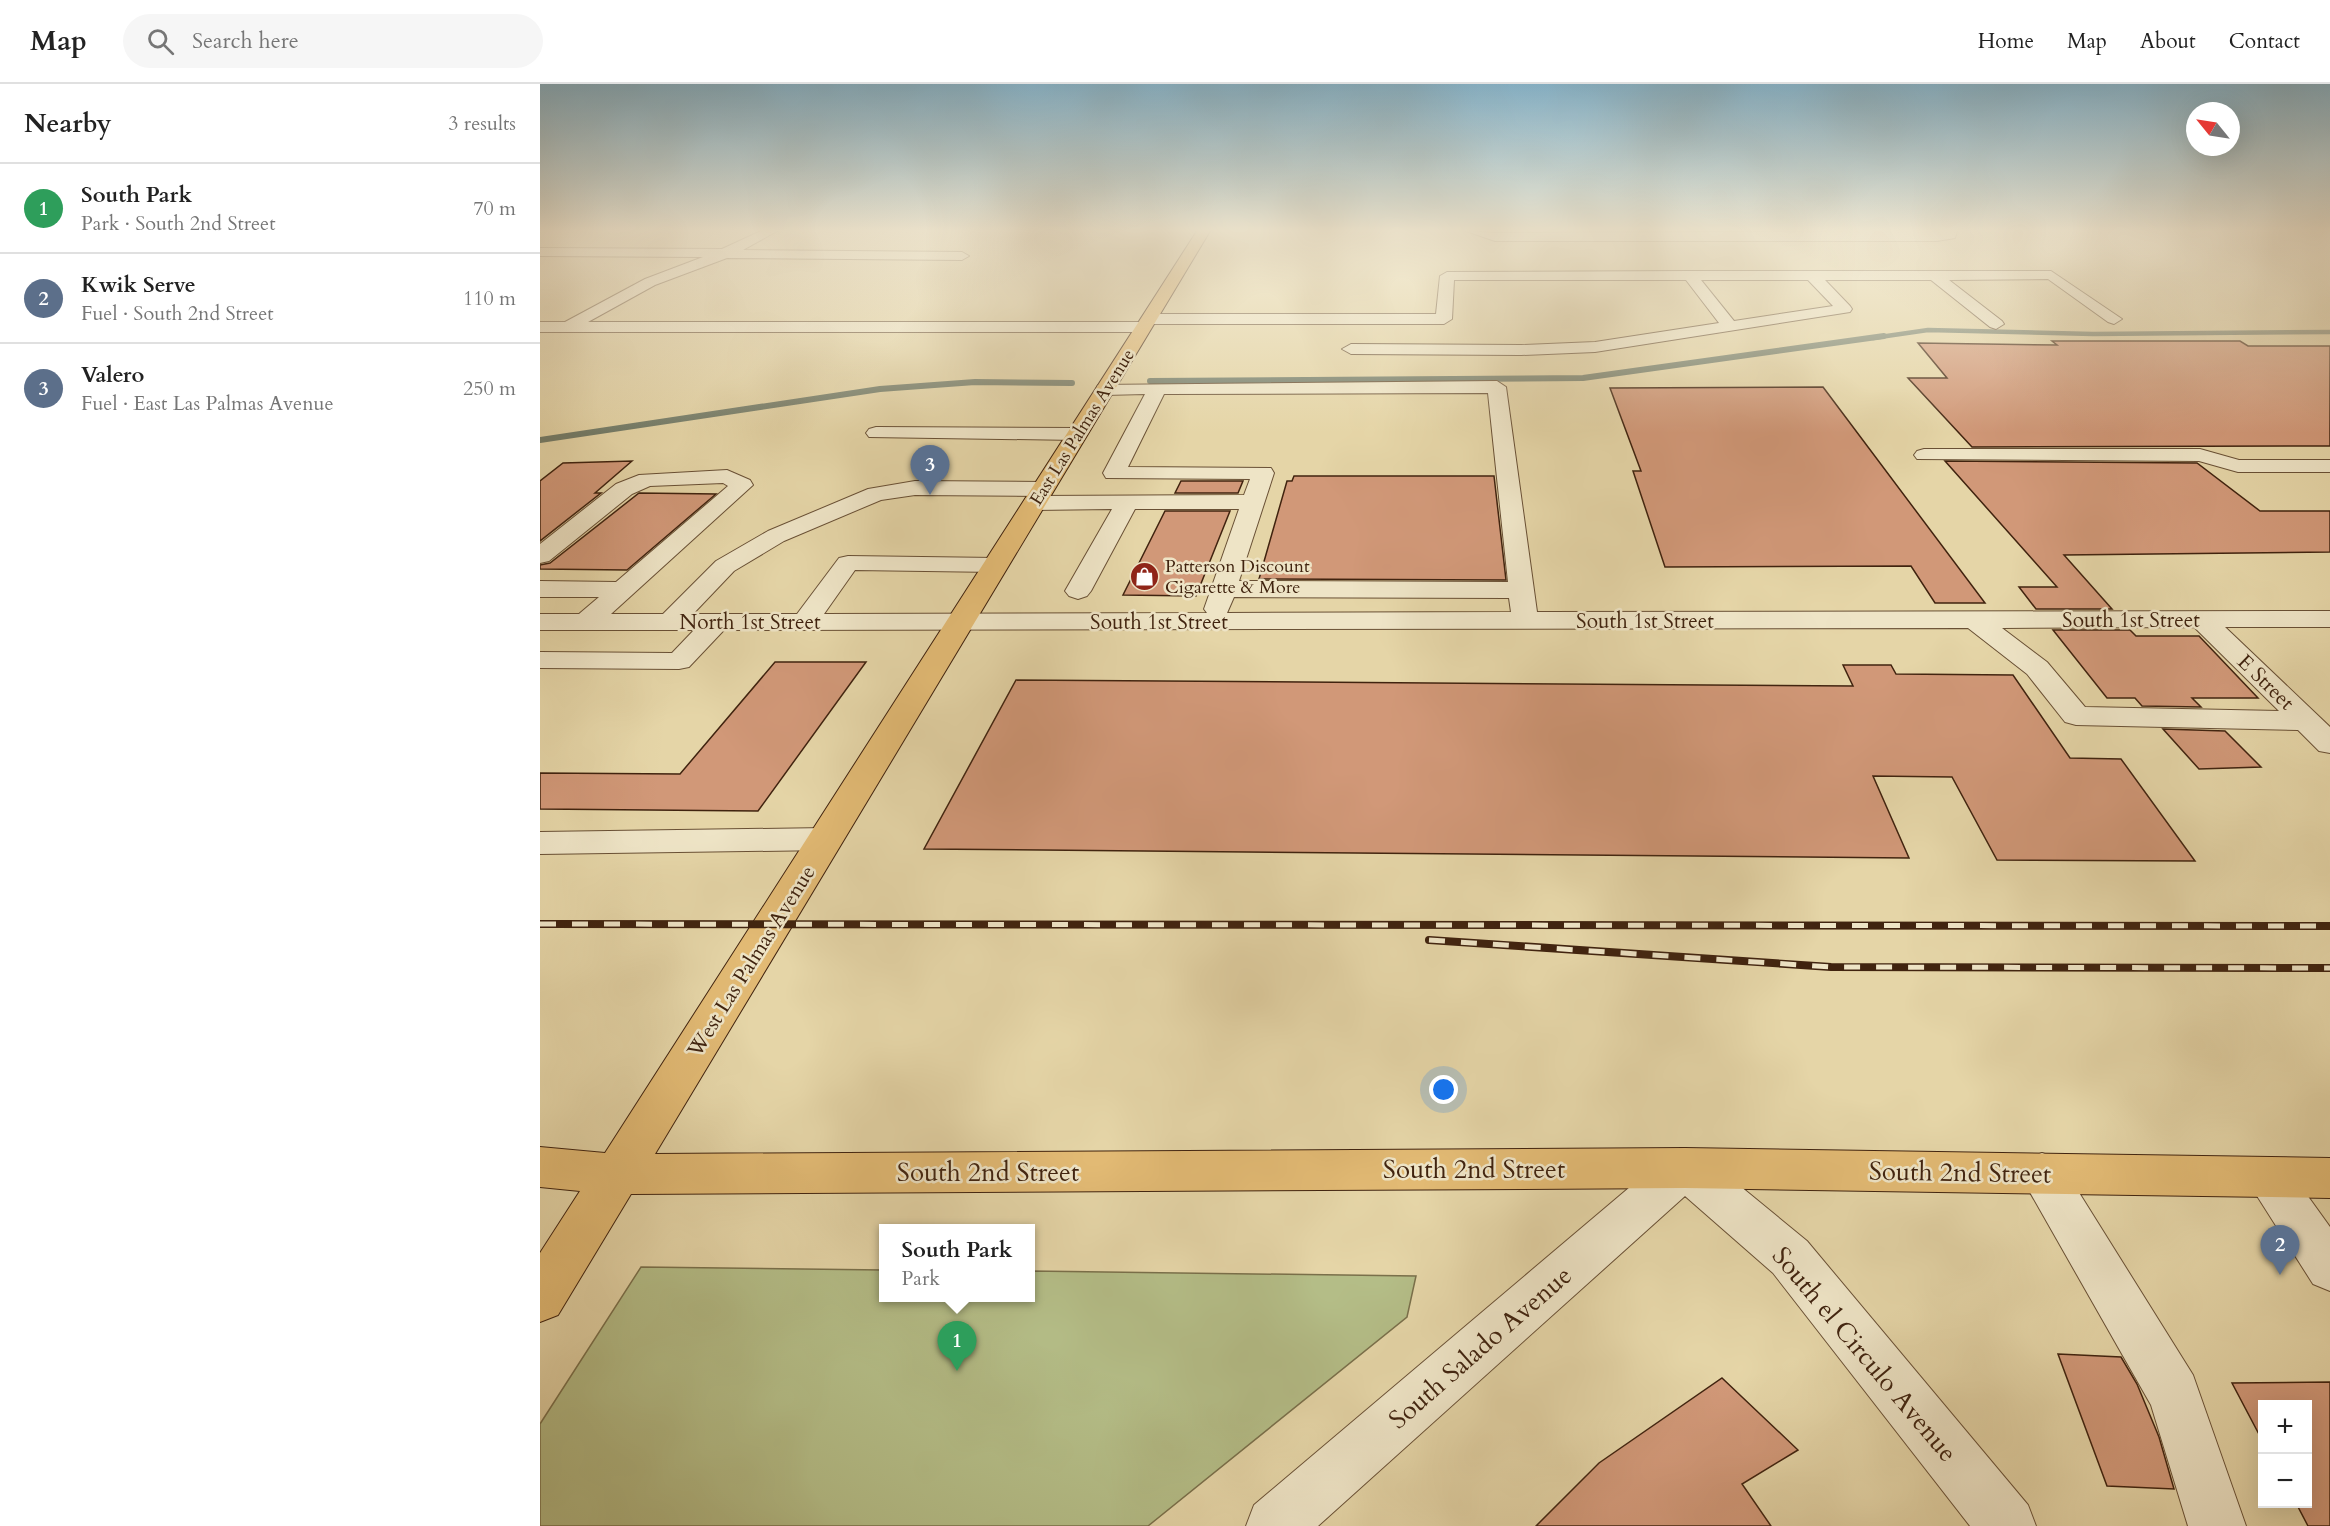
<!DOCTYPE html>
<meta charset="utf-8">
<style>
:root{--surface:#fff;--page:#f6f6f6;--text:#222;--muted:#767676;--line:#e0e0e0;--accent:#8f2418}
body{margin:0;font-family:Cardo,serif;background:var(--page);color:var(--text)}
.controls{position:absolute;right:18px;bottom:18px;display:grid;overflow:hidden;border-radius:0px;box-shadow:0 6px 24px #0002}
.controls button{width:54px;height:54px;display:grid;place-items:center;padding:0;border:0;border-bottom:2px solid var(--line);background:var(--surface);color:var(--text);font:30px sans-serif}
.compass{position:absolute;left:1646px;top:18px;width:54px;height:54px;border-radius:50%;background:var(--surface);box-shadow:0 6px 24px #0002;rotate:300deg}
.you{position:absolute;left:904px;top:1006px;width:21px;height:21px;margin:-15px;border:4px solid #fff;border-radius:50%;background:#1a73e8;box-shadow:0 0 0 9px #1a73e833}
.badge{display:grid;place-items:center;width:39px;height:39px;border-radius:50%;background:var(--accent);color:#fff;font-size:20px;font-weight:700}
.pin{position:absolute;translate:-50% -50px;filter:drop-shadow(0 2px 3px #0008)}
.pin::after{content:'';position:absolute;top:32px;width:21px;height:18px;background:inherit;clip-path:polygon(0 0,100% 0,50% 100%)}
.popup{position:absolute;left:339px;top:1140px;width:156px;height:78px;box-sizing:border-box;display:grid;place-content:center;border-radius:0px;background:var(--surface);filter:drop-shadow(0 2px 4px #0005);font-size:20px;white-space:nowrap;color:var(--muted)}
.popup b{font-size:22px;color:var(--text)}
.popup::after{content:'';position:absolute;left:50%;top:100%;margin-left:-12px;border:12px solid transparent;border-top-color:var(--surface)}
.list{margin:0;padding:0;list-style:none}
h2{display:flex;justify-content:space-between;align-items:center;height:78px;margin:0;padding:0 24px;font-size:26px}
h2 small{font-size:20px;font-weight:400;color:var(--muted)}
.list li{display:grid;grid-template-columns:39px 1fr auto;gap:18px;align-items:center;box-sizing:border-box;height:90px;padding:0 24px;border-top:2px solid var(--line)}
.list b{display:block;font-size:22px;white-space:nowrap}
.list p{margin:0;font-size:20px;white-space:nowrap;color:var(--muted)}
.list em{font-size:20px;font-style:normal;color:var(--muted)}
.icon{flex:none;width:33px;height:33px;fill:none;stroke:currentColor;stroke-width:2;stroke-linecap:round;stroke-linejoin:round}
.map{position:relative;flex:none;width:1790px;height:1442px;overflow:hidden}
header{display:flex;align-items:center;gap:36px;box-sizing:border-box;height:84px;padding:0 30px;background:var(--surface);border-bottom:2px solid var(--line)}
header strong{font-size:28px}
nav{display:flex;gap:33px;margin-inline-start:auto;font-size:21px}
.search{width:420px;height:54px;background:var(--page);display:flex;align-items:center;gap:15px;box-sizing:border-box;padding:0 21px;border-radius:33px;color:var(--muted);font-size:22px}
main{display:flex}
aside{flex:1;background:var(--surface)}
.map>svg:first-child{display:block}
.green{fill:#b4bd87;stroke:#7a704b;stroke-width:1.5}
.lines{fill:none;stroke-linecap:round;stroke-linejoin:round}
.stream-far1{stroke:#747d6a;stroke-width:4.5}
.stream{stroke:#747d6a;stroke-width:6}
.building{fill:#d19878;stroke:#40230f;stroke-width:1.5}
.minor-casing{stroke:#695035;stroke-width:2}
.major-casing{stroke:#40230f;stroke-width:2}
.minor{fill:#eee4c6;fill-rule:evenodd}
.major{fill:#e2ba74;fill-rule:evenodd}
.rail-casing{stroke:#40230f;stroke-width:8}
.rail{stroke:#eee4c6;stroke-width:5;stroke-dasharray:16;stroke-linecap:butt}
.labels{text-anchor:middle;stroke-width:5;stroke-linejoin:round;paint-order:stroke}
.far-street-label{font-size:18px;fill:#40230f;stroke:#eee4c6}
.far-poi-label{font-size:18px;fill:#40230f;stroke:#eee4c6;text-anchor:start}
.street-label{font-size:21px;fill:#40230f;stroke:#eee4c6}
.near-street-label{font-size:26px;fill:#40230f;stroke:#eee4c6}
</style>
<header>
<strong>Map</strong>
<div class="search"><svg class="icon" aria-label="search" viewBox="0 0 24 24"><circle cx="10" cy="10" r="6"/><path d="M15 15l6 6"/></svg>Search here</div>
<nav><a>Home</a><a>Map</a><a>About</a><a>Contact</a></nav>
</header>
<main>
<aside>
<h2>Nearby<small>3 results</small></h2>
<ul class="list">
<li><span class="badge" style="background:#2e9e5b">1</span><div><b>South Park</b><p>Park · South 2nd Street</p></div><em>70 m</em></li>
<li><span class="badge" style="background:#5c6f8a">2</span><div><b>Kwik Serve</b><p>Fuel · South 2nd Street</p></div><em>110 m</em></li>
<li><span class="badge" style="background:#5c6f8a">3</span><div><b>Valero</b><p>Fuel · East Las Palmas Avenue</p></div><em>250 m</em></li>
</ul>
</aside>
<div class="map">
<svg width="1790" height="1442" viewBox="0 0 1790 1442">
<rect width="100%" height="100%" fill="#e5d5a7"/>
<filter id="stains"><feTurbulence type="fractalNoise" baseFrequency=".00333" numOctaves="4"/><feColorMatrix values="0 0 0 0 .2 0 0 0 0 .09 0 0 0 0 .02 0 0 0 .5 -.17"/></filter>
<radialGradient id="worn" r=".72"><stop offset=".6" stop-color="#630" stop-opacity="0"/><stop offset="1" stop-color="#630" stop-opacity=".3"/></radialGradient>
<path class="green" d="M101,1183L343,1186L344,1214H490L491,1187L876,1192L867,1233L608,1442H0V1340Z"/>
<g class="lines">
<path class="stream-far1" d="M1333,254L1388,246L1553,250L1790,248"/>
<path class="stream" d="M610,297L1043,294L1344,252
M0,356L340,305L435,298L532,299"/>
</g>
<path class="building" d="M1512,257H1700L1708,262H1790V362L1432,363L1368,294H1407L1378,259L1517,261Z
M1283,303L1445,519H1395L1371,482L1125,483L1093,387H1101L1070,304Z
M92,377L55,409H61L0,457V397L23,379Z
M1405,377L1657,379L1720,427H1790V468L1524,471L1572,525H1496L1479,503H1517Z
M754,392H954L966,496L719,495L747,397H752Z
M641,397H703L698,409H635Z
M99,409L176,410L87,486L0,485V481L10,479Z
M625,427H690L656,512L583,511Z
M1513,546H1590L1596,552H1659L1718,614H1652L1661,623L1602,622L1595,614H1567Z
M235,578H326L218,727L0,725V689L140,690Z
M1303,581H1351L1356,590L1473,591L1530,674L1581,675L1655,777L1457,776L1412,693L1333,692L1369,774L384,765L476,596L1313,602Z
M1623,645L1685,647L1721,683L1659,685Z
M1518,1270L1581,1273L1597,1300L1619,1353L1634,1405L1567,1402Z
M1182,1294L1258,1366L1202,1400L1231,1442H996L1059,1379Z
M1790,1298V1442H1768L1756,1419H1767V1320H1722V1356L1692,1299Z"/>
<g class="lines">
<defs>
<path id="minor" d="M221,147H237L203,166L422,168L429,172L422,176L187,174L115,201L48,238H603L611,243L603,248H0V238H25L105,195L163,173L0,172V164L182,165Z
M926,147L955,149L1417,147L1415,154L1397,157H955Z
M1150,187H1511L1582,235L1574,240L1568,238L1508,195L1409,196L1462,237L1464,240L1456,245L1450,243L1391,196H1285L1310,222L1312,225L1310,228L1055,268L981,271L811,270L802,265L811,260L981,261L1055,258L1179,239L1146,196H914L912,235L904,240H610L602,235L610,230H896L900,192L907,188ZM1161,196H1268L1293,222L1194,237Z
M957,297L966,303L997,528L1790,527V543H1685L1790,643V669L1779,667L1758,646L1536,641L1525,638L1487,590L1428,544L184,546L149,583L139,585L0,584V568L132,569L154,546H0V530H39L59,513H0V497L76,498L188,402L183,399L110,402L92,410L9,477L0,479V460L76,400L99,391L187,386L210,396L213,401L71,530H123L176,477L228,447L328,405L375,397L503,398L511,400L514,405L511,410L503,412L375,411L341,416L244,457L194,487L153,530H257L299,474L308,472L456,474L465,476L468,481L465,486L456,488L315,486L284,530L667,529L664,525L699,425H595L551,507L547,512L538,515L529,512L525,507L572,425L494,426L486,424L483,419L486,414L494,412L704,411L710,395L566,394L563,389L605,310L565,311L556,305L558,301ZM948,309L968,498L699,497L734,389L731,384L588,383L624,310ZM694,513L969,514L971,528L687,529ZM1654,543L1739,627L1545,623L1507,578L1462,544Z
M336,343L537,344L544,346L547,350L544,354L537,356L329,353L326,349L329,345Z
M1384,365H1660L1699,376H1790V388H1698L1659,377L1377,375L1374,371L1377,367Z
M286,744L298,747L303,755L298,763L286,766L0,770V748Z
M1145,1064L1161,1070L1267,1157L1488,1421L1496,1442H1430L1233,1189L1145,1112L778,1442H706L714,1421L1129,1070Z
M1502,1069L1518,1075L1653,1291L1706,1442H1648L1611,1321L1479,1089L1486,1075Z
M1728,1073L1744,1079L1790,1143V1207L1773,1200L1705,1093L1712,1079Z"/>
<path id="major" d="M657,147H670L115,1070L1145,1064L1790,1074V1114L1145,1104L91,1110L18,1231L0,1238V1169L40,1107L0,1103V1063L65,1069Z"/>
</defs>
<use href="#minor" class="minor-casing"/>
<use href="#major" class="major-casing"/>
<use href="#minor" class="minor"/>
<use href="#major" class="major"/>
<defs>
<path id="rail" d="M0,840L1790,842
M889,856L1291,883L1790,884"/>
</defs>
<use href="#rail" class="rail-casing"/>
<use href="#rail" class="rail"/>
</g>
<linearGradient id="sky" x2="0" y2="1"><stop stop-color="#87b6ce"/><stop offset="0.42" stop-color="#f3ecd7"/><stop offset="1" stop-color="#f3ecd7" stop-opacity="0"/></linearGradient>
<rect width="1790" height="349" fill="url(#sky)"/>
<defs>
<symbol id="shop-disc" viewBox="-11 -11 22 22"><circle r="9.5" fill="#8f2418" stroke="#eee4c6"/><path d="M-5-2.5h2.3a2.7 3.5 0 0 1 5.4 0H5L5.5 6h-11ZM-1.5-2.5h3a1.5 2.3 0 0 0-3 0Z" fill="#fff"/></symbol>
</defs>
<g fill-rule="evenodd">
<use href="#shop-disc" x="588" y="476" width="33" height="33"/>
</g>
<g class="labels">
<g class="far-street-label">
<text transform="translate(542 343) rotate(-58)" y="6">East Las Palmas Avenue</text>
</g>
<g class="far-poi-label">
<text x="625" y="488">Patterson Discount<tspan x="625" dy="21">Cigarette &amp; More</tspan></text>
</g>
<g class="street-label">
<text x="1591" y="543">South 1st Street</text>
<text x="1105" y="544">South 1st Street</text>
<text x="210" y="545">North 1st Street</text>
<text x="619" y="545">South 1st Street</text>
<text transform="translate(1726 598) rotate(44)" y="7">E Street</text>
<text transform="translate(211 877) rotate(-58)" y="7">West Las Palmas Avenue</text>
</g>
<g class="near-street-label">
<text x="934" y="1094">South 2nd Street</text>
<text x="448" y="1097">South 2nd Street</text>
<text transform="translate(1420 1088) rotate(1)" y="9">South 2nd Street</text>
<text transform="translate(940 1263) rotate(-41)" y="9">South Salado Avenue</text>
<text transform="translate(1325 1270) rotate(50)" y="9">South el Circulo Avenue</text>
</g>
</g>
<rect width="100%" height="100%" filter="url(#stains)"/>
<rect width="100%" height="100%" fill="url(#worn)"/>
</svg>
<div class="controls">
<button>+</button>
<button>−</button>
</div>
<svg class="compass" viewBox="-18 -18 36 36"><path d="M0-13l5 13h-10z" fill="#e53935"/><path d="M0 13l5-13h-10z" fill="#767676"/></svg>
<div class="you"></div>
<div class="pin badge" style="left:417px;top:1287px;background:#2e9e5b">1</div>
<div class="popup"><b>South Park</b>Park</div>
<div class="pin badge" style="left:1740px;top:1191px;background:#5c6f8a">2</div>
<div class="pin badge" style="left:390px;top:411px;background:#5c6f8a">3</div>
</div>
</main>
